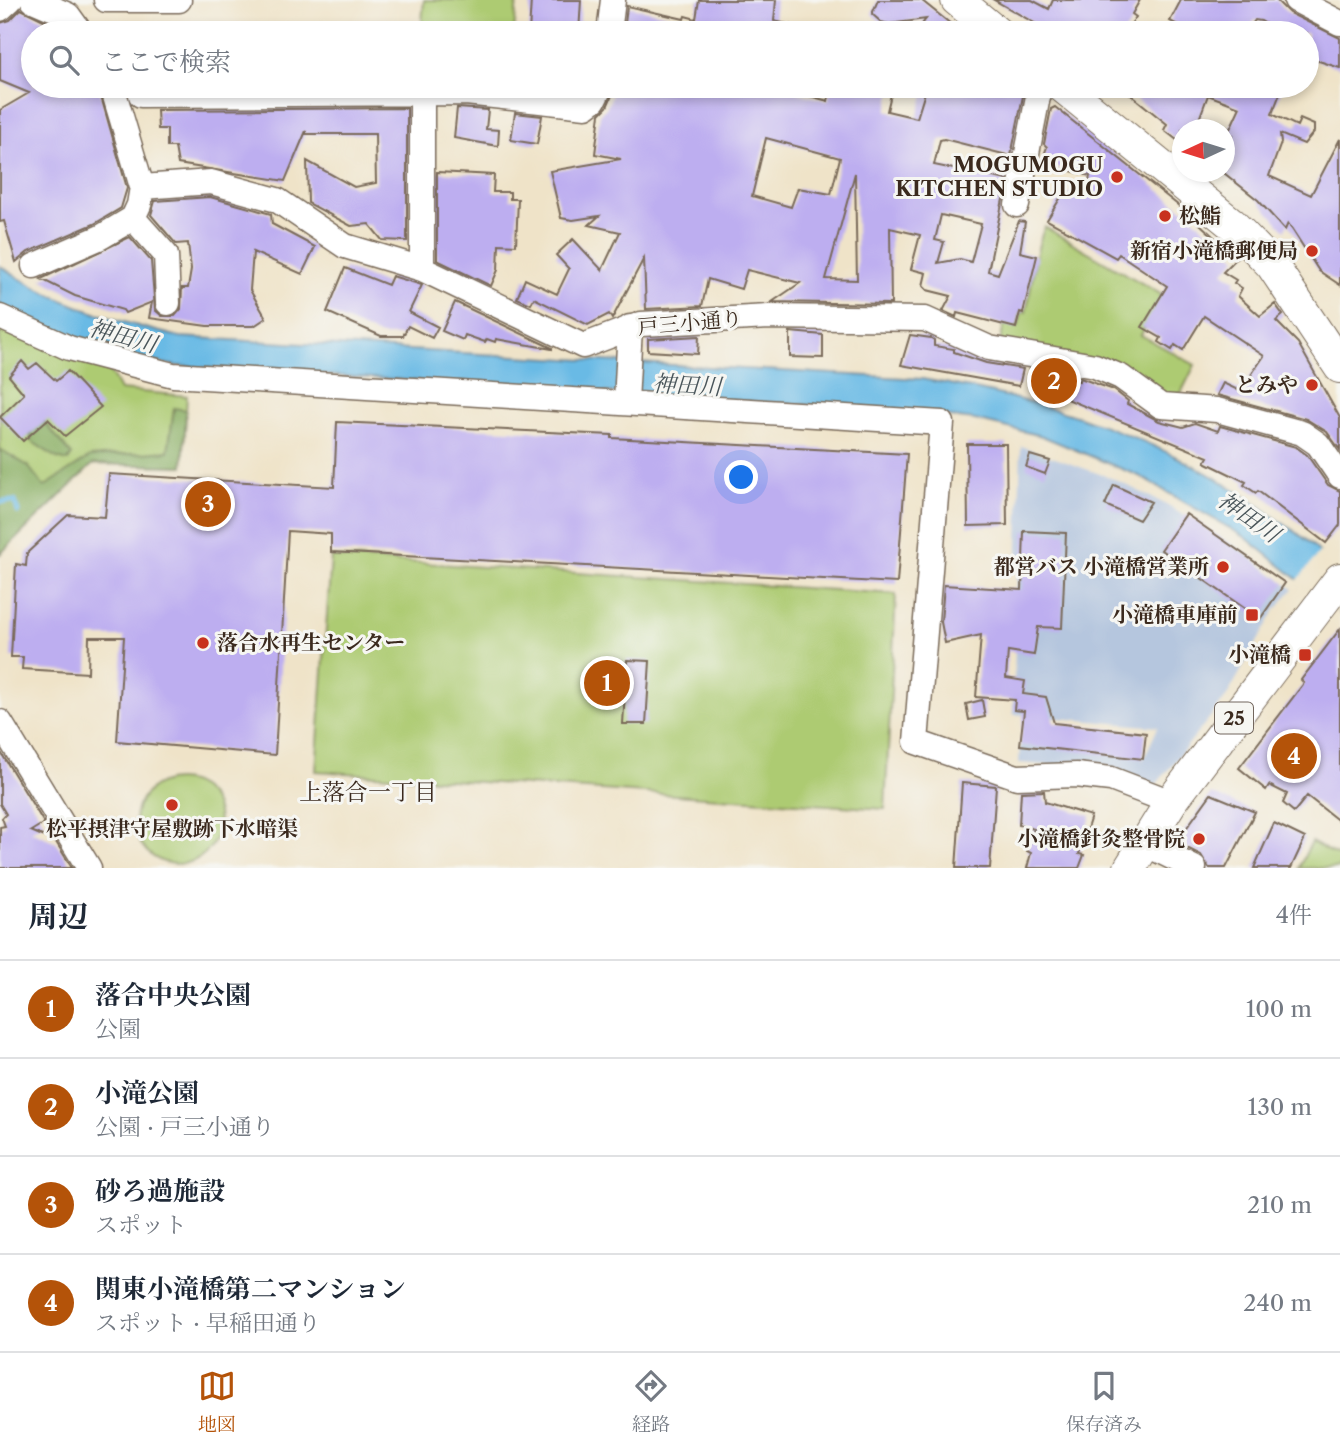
<!DOCTYPE html>
<html lang="ja">
<meta charset="utf-8">
<style>
:root{--surface:#fff;--page:#f6f6f7;--text:#1f2937;--muted:#747a83;--line:#e0e1e3;--accent:#b45309}
body{margin:0;font-family:"Libre Caslon Text","Noto Serif JP",serif;background:var(--page);color:var(--text)}
.compass{position:absolute;left:1172px;top:119px;width:63px;height:63px;border-radius:50%;background:var(--surface);box-shadow:0 4px 10px #0003;rotate:266deg}
.you{position:absolute;left:742px;top:478px;width:24px;height:24px;margin:-18px;border:5px solid #fff;border-radius:50%;background:#1a73e8;box-shadow:0 0 0 10px #1a73e833}
.badge{display:grid;place-items:center;width:46px;height:46px;border-radius:50%;background:var(--accent);color:#fff;font-size:23px;font-weight:700}
.pin{position:absolute;translate:-50% -50%;border:4px solid #fff;box-shadow:0 2px 7px #0006}
.list{margin:0;padding:0;list-style:none}
h2{display:flex;justify-content:space-between;align-items:center;height:91px;margin:0;padding:0 28px;font-size:30px}
h2 small{font-size:23px;font-weight:400;color:var(--muted)}
.list li{display:grid;grid-template-columns:46px 1fr auto;gap:21px;align-items:center;box-sizing:border-box;height:98px;padding:0 28px;border-top:2px solid var(--line)}
.list b{display:block;font-size:26px;white-space:nowrap}
.list p{margin:0;font-size:23px;white-space:nowrap;color:var(--muted)}
.list em{font-size:23px;font-style:normal;color:var(--muted)}
.icon{flex:none;width:38px;height:38px;fill:none;stroke:currentColor;stroke-width:2;stroke-linecap:round;stroke-linejoin:round}
.map{position:relative;flex:none;width:1340px;height:868px;overflow:hidden}
.search{position:absolute;background:var(--surface);box-shadow:0 4px 10px #0003;left:21px;right:21px;top:21px;height:77px;display:flex;align-items:center;gap:18px;box-sizing:border-box;padding:0 24px;border-radius:38px;color:var(--muted);font-size:26px}
.sheet{height:483px;background:var(--surface)}
nav{display:flex;justify-content:space-around;align-items:center;box-sizing:border-box;height:98px;border-top:2px solid var(--line);background:var(--surface);font-size:19px;color:var(--muted)}
nav a{display:grid;justify-items:center;gap:4px}
nav .on{color:var(--accent)}
.map>svg:first-child{display:block}
.industrial{fill:#b5c6de}
.green{fill:#adcb72;stroke:#747a48;stroke-width:2}
.forest{fill:#8aaf64;stroke:#626c41;stroke-width:2}
.water{fill:#69bae5;stroke:#527282;stroke-width:2}
.pier{fill:#efe3c8}
.lines{fill:none;stroke-linecap:round;stroke-linejoin:round}
.stream{stroke:#69bae5;stroke-width:5}
.building{fill:#bdaef0;fill-rule:evenodd}
.minor-casing{stroke:#7a6b5a;stroke-width:27}
.major-casing{stroke:#7a6b5a;stroke-width:34}
.minor{stroke:#fff;stroke-width:24}
.major{stroke:#fff;stroke-width:32}
.poi-dot{fill:#c8321e;stroke:#f6f6f2;stroke-width:2.5}
.labels{text-anchor:middle;stroke-width:6;stroke-linejoin:round;paint-order:stroke}
.shield{fill:#f6f6f2;stroke:#73675e;stroke-width:2}
.shield-label{font-size:19px;font-weight:bold;fill:#3b2a1e}
.poi-label{font-size:21px;font-weight:bold;fill:#3b2a1e;stroke:#f6f6f2;text-anchor:end}
.street-label{font-size:21px;fill:#3b2a1e;stroke:#f6f6f2}
.water-label{font-size:23px;font-style:italic;fill:#49555a;stroke:#f6f6f2}
.neighbourhood-label{font-size:23px;fill:#3b2a1e;stroke:#f6f6f2}
</style>
<div class="map">
<svg width="1340" height="868" viewBox="0 0 1340 868">
<rect width="100%" height="100%" fill="#f6f6f2"/>
<filter id="ink" filterUnits="userSpaceOnUse"><feTurbulence type="fractalNoise" baseFrequency=".0143" numOctaves="2"/><feDisplacementMap in="SourceGraphic" scale="14" xChannelSelector="R" yChannelSelector="G"/><feConvolveMatrix kernelMatrix="1 2 1 2 8 2 1 2 1" color-interpolation-filters="sRGB"/></filter>
<filter id="wash" filterUnits="userSpaceOnUse"><feTurbulence type="fractalNoise" baseFrequency=".00686" numOctaves="4" result="noise"/><feDisplacementMap in="SourceGraphic" scale="28" xChannelSelector="R" yChannelSelector="G"/><feGaussianBlur stdDeviation="1.57" result="paint"/><feColorMatrix in="noise" values="0 0 0 0 0 0 0 0 0 0 0 0 0 0 0 0 0 1.4 0 .05"/><feComposite in="paint" operator="in"/></filter>
<g filter="url(#wash)">
<rect width="100%" height="100%" fill="#efe3c8"/>
<path class="industrial" d="M1021,446L1114,479L1161,502L1238,548L1293,589L1274,612L1227,696L1155,786L1102,769L1019,763L1020,745L1143,759L1142,763L1158,727L1013,714Z"/>
<path class="green" d="M424,0H517L514,33H421Z
M1045,227L1162,295L1141,335L1195,365L1177,401L1000,344L1004,324L1018,327L1022,311L1026,312C1032,287 1035,247 1045,227Z
M0,327L108,368L120,390L187,396L183,466L93,464L0,554Z
M1035,367L1077,372L1071,398L1033,390Z
M331,557L896,594L885,809L316,771Z
M135 822a42 42 0 1 1 84 0a42 42 0 1 1-84 0Z
M1311,842L1340,857V868H1299Z"/>
<path class="forest" d="M174,408L186,410L183,466L93,464L0,554V449L28,466L44,487L90,457L168,451Z
M42,419L72,455L68,461L57,458L31,441V425Z"/>
<path class="water" d="M0,266C56,304 115,321 180,337L922,379C1048,400 1171,439 1274,517C1289,528 1309,539 1320,553C1329,564 1335,598 1340,613L1245,537L1139,476L1042,436L975,420L890,410L177,366L111,354L0,307Z"/>
<path class="pier" d="M1320,552L1340,569V614L1297,581Z"/>
<g class="lines">
<path class="stream" d="M0,502L15,501L18,512"/>
</g>
<g id="blocks">
<path class="building" d="M531,0H581L579,33H529Z
M699,0H776L774,21L805,28L804,33H624L627,6L684,19L685,16L696,19Z
M878,0H921L962,33H915L926,19L889,24L881,22L872,14Z
M994,0H1032L1049,9L1053,0H1140L1132,14L1136,17L1124,33H1052Z
M1181,0H1276L1289,13L1340,38V68L1307,57V33H1280L1261,21L1255,20L1246,33H1193L1170,21Z
M21,9L58,27L63,33H33V86H98L127,188L121,208L94,224L28,252L16,262L4,221L0,222V110L29,93L0,81V23L10,20Z
M616,86H687L712,91L713,86H780V88L828,101L831,86H893L887,111L917,118L927,86H1025L1011,156L944,139L940,140L934,165L1007,180L988,271L998,274L1019,221L1025,222L1020,252L1037,256L1023,313L1020,312L1016,328L957,313L956,317L943,311L951,296L927,290L923,286L926,273L911,269L920,235L890,228L891,304L772,302L800,283L747,270L741,289L708,279L702,306L646,309L644,258L612,319L609,314L588,325L534,298L531,304L517,298L525,279L557,294L569,269L556,255L573,239L602,270L620,232L589,225L599,216L573,220L561,218L550,171L621,159L595,154L600,114L607,107ZM766,138L840,158L831,194L798,188L791,207L752,196ZM855,173L857,280L826,279ZM941,215L981,224L971,262L960,259L938,263L944,242L935,240Z
M1120,86H1283L1272,114L1297,126L1300,119L1314,125V132L1304,144L1280,134L1281,143L1269,176L1311,195L1340,139V285L1319,271L1288,223L1285,230L1258,200L1224,173V154L1232,135L1228,133L1240,107L1208,95L1195,130H1182V144L1164,130L1167,124Z
M1055,107L1189,214L1237,258L1223,272L1236,280L1234,283L1242,288L1238,296L1260,316L1275,304L1283,315L1276,321L1298,343L1340,418V450L1327,432L1306,419L1217,395L1223,383L1240,391L1264,356L1204,316L1183,350L1175,345L1172,350L1159,342L1161,338L1142,327L1167,286L1119,254L1116,258L1047,220L1064,192L1086,197L1090,176L1041,163L1047,147L1044,144L1051,109Z
M407,108V241L382,240L369,224L351,226L308,203L307,161L354,187L376,183L375,134H306V131L285,181L178,164L175,147H167V129H158L157,110Z
M457,108L488,110L486,129L499,130L498,146L454,138Z
M515,113L542,116L537,144L511,140Z
M437,172L494,175L493,192H510V199H518L516,245L499,244L498,270L491,286L437,260Z
M210,197L271,214L272,224L315,247L302,274L253,252L250,290L266,318L254,326H207L149,318L152,302L125,313L123,310L75,296L41,279L130,237L151,261L155,310L162,316H175L181,309L182,288H188L191,270L188,243L176,244L151,215L155,201Z
M345,268L388,285L392,276L422,285L409,312L438,327L432,338L408,326L403,336H381L327,312Z
M455,302L552,348V349L496,339L495,342L487,339L485,342L465,335L463,340L442,331Z
M790,332L823,335V358L790,357Z
M910,335L931,338L934,340V346L954,349V352L986,363L1023,369L1019,386L901,365Z
M699,336L698,354L648,351V339Z
M22,361L29,369L37,363L56,381L68,371L101,407L65,436L48,419L23,441L0,417L24,394L9,376Z
M1080,378L1114,390L1128,401L1127,404L1159,421L1183,427L1195,423L1218,431L1220,426L1296,447L1307,455L1328,485L1340,491V525L1326,543L1258,491L1256,493L1244,485L1246,482L1205,462L1208,457L1067,399L1073,380L1079,381Z
M337,422L612,435V438L907,454L897,583L331,552V534L288,531L275,755L117,741L124,637H89L88,673L22,669L23,657H11L16,564L26,566L27,553L68,515L105,517L109,474L334,487Z
M967,444H1006L1007,525L968,526Z
M1030,455L1050,461L1045,474L1026,467Z
M1114,485L1151,502L1139,520L1105,505Z
M1186,514L1285,583L1260,619L1161,550Z
M1024,531L1066,533L1062,628L1038,627L1034,655L1008,651L1006,678L1025,681L1023,694L1046,697L1054,723L1146,733L1143,759L1020,745L1024,711L1014,710L1015,700L976,697L981,635L945,643L941,622L944,585L1022,590Z
M1340,629V822L1307,796L1294,812L1283,803L1287,794L1269,785L1266,790L1239,768L1304,683L1301,680Z
M627,660L650,661L646,724H623Z
M982,700L985,717L969,720L966,704Z
M0,751L44,823L31,831L56,842L72,868H0V827L5,826L2,818L6,814L0,804Z
M962,783L996,786L990,868H956Z
M1044,791L1045,802L1091,816L1079,854L1084,855L1079,868H1027L1031,853L1027,851L1034,829L1019,825L1021,792Z
M1211,794L1255,812L1226,868H1209L1201,855L1173,841L1177,835L1180,837Z
M1274,823L1305,838L1291,868H1254Z"/>
</g>
</g>
<g filter="url(#ink)">
<use href="#blocks" fill-opacity="0" stroke="#7a6b5a" stroke-width="2"/>
<g class="lines">
<defs>
<path id="minor" d="M33,0L68,15L81,33
M106,0H179
M1296,0L1340,23
M0,9L10,0
M609,33L613,0
M141,95L466,93L586,106L594,100L601,86
M142,187L211,182L277,200L345,246L422,269L583,346L641,324L769,317L925,319L989,348L1095,366L1121,377L1161,406L1217,410L1302,433L1318,444L1340,476
M1017,205L1040,86
M133,218L166,255L168,303
M34,266L101,237L133,218L139,205L142,187L112,86
M422,269V93
M0,317L69,348L173,375L942,423L916,742L1017,777L1076,775L1111,779L1171,802
M626,402L630,327
M0,722L89,868
M1143,843L1194,868"/>
<path id="major" d="M957,0L997,33
M1062,86L1232,224L1272,265L1340,367
M1130,868L1171,802L1340,579"/>
</defs>
<use href="#minor" class="minor-casing"/>
<use href="#major" class="major-casing"/>
<use href="#minor" class="minor"/>
<use href="#major" class="major"/>
</g>
</g>
<g class="poi-dot">
<circle cx="1117" cy="177" r="7"/>
<circle cx="1165" cy="216" r="7"/>
<circle cx="1312" cy="251" r="7"/>
<circle cx="1312" cy="385" r="7"/>
<circle cx="1223" cy="567" r="7"/>
<rect x="1245" y="608" width="14" height="14" rx="3.5"/>
<circle cx="203" cy="643" r="7"/>
<rect x="1298" y="648" width="14" height="14" rx="3.5"/>
<circle cx="172" cy="805" r="7"/>
<circle cx="1199" cy="839" r="7"/>
</g>
<g class="labels">
<rect class="shield" x="1215" y="702.5" width="38" height="31" rx="5"/>
<g class="shield-label">
<text x="1234" y="725">25</text>
</g>
<g class="poi-label">
<text x="1103" y="172">MOGUMOGU<tspan x="1103" dy="24">KITCHEN STUDIO</tspan></text>
<text x="1179" y="223" text-anchor="start">松鮨</text>
<text x="1298" y="258">新宿小滝橋郵便局</text>
<text x="1298" y="392">とみや</text>
<text x="1209" y="574">都営バス 小滝橋営業所</text>
<text x="1238" y="622">小滝橋車庫前</text>
<text x="217" y="650" text-anchor="start">落合水再生センター</text>
<text x="1291" y="662">小滝橋</text>
<text x="172" y="836" text-anchor="middle">松平摂津守屋敷跡下水暗渠</text>
<text x="1185" y="846">小滝橋針灸整骨院</text>
</g>
<g class="street-label">
<text transform="translate(690 323) rotate(-5)" y="7">戸三小通り</text>
</g>
<g class="water-label">
<text transform="translate(123 336) rotate(15)" y="8">神田川</text>
<text transform="translate(687 385) rotate(3)" y="8">神田川</text>
<text transform="translate(1249 517) rotate(35)" y="8">神田川</text>
</g>
<g class="neighbourhood-label">
<text x="368" y="800">上落合一丁目</text>
</g>
</g>
</svg>
<svg class="compass" viewBox="-18 -18 36 36"><path d="M0-13l5 13h-10z" fill="#e53935"/><path d="M0 13l5-13h-10z" fill="#747a83"/></svg>
<div class="you"></div>
<div class="pin badge" style="left:607px;top:683px">1</div>
<div class="pin badge" style="left:1054px;top:381px">2</div>
<div class="pin badge" style="left:208px;top:504px">3</div>
<div class="pin badge" style="left:1294px;top:756px">4</div>
<div class="search"><svg class="icon" aria-label="search" viewBox="0 0 24 24"><circle cx="10" cy="10" r="6"/><path d="M15 15l6 6"/></svg>ここで検索</div>
</div>
<section class="sheet">
<h2>周辺<small>4件</small></h2>
<ul class="list">
<li><span class="badge">1</span><div><b>落合中央公園</b><p>公園</p></div><em>100 m</em></li>
<li><span class="badge">2</span><div><b>小滝公園</b><p>公園 · 戸三小通り</p></div><em>130 m</em></li>
<li><span class="badge">3</span><div><b>砂ろ過施設</b><p>スポット</p></div><em>210 m</em></li>
<li><span class="badge">4</span><div><b>関東小滝橋第二マンション</b><p>スポット · 早稲田通り</p></div><em>240 m</em></li>
</ul>
</section>
<nav>
<a class="on"><svg class="icon" aria-label="map" viewBox="0 0 24 24"><path d="M3 6l6-2 6 2 6-2v14l-6 2-6-2-6 2zM9 4v14M15 6v14"/></svg>地図</a>
<a><svg class="icon" aria-label="directions" viewBox="0 0 24 24"><path d="M12 3l9 9-9 9-9-9zM9 14v-3h6M13 9l2 2-2 2"/></svg>経路</a>
<a><svg class="icon" aria-label="saved" viewBox="0 0 24 24"><path d="M7 4h10v16l-5-4-5 4z"/></svg>保存済み</a>
</nav>
